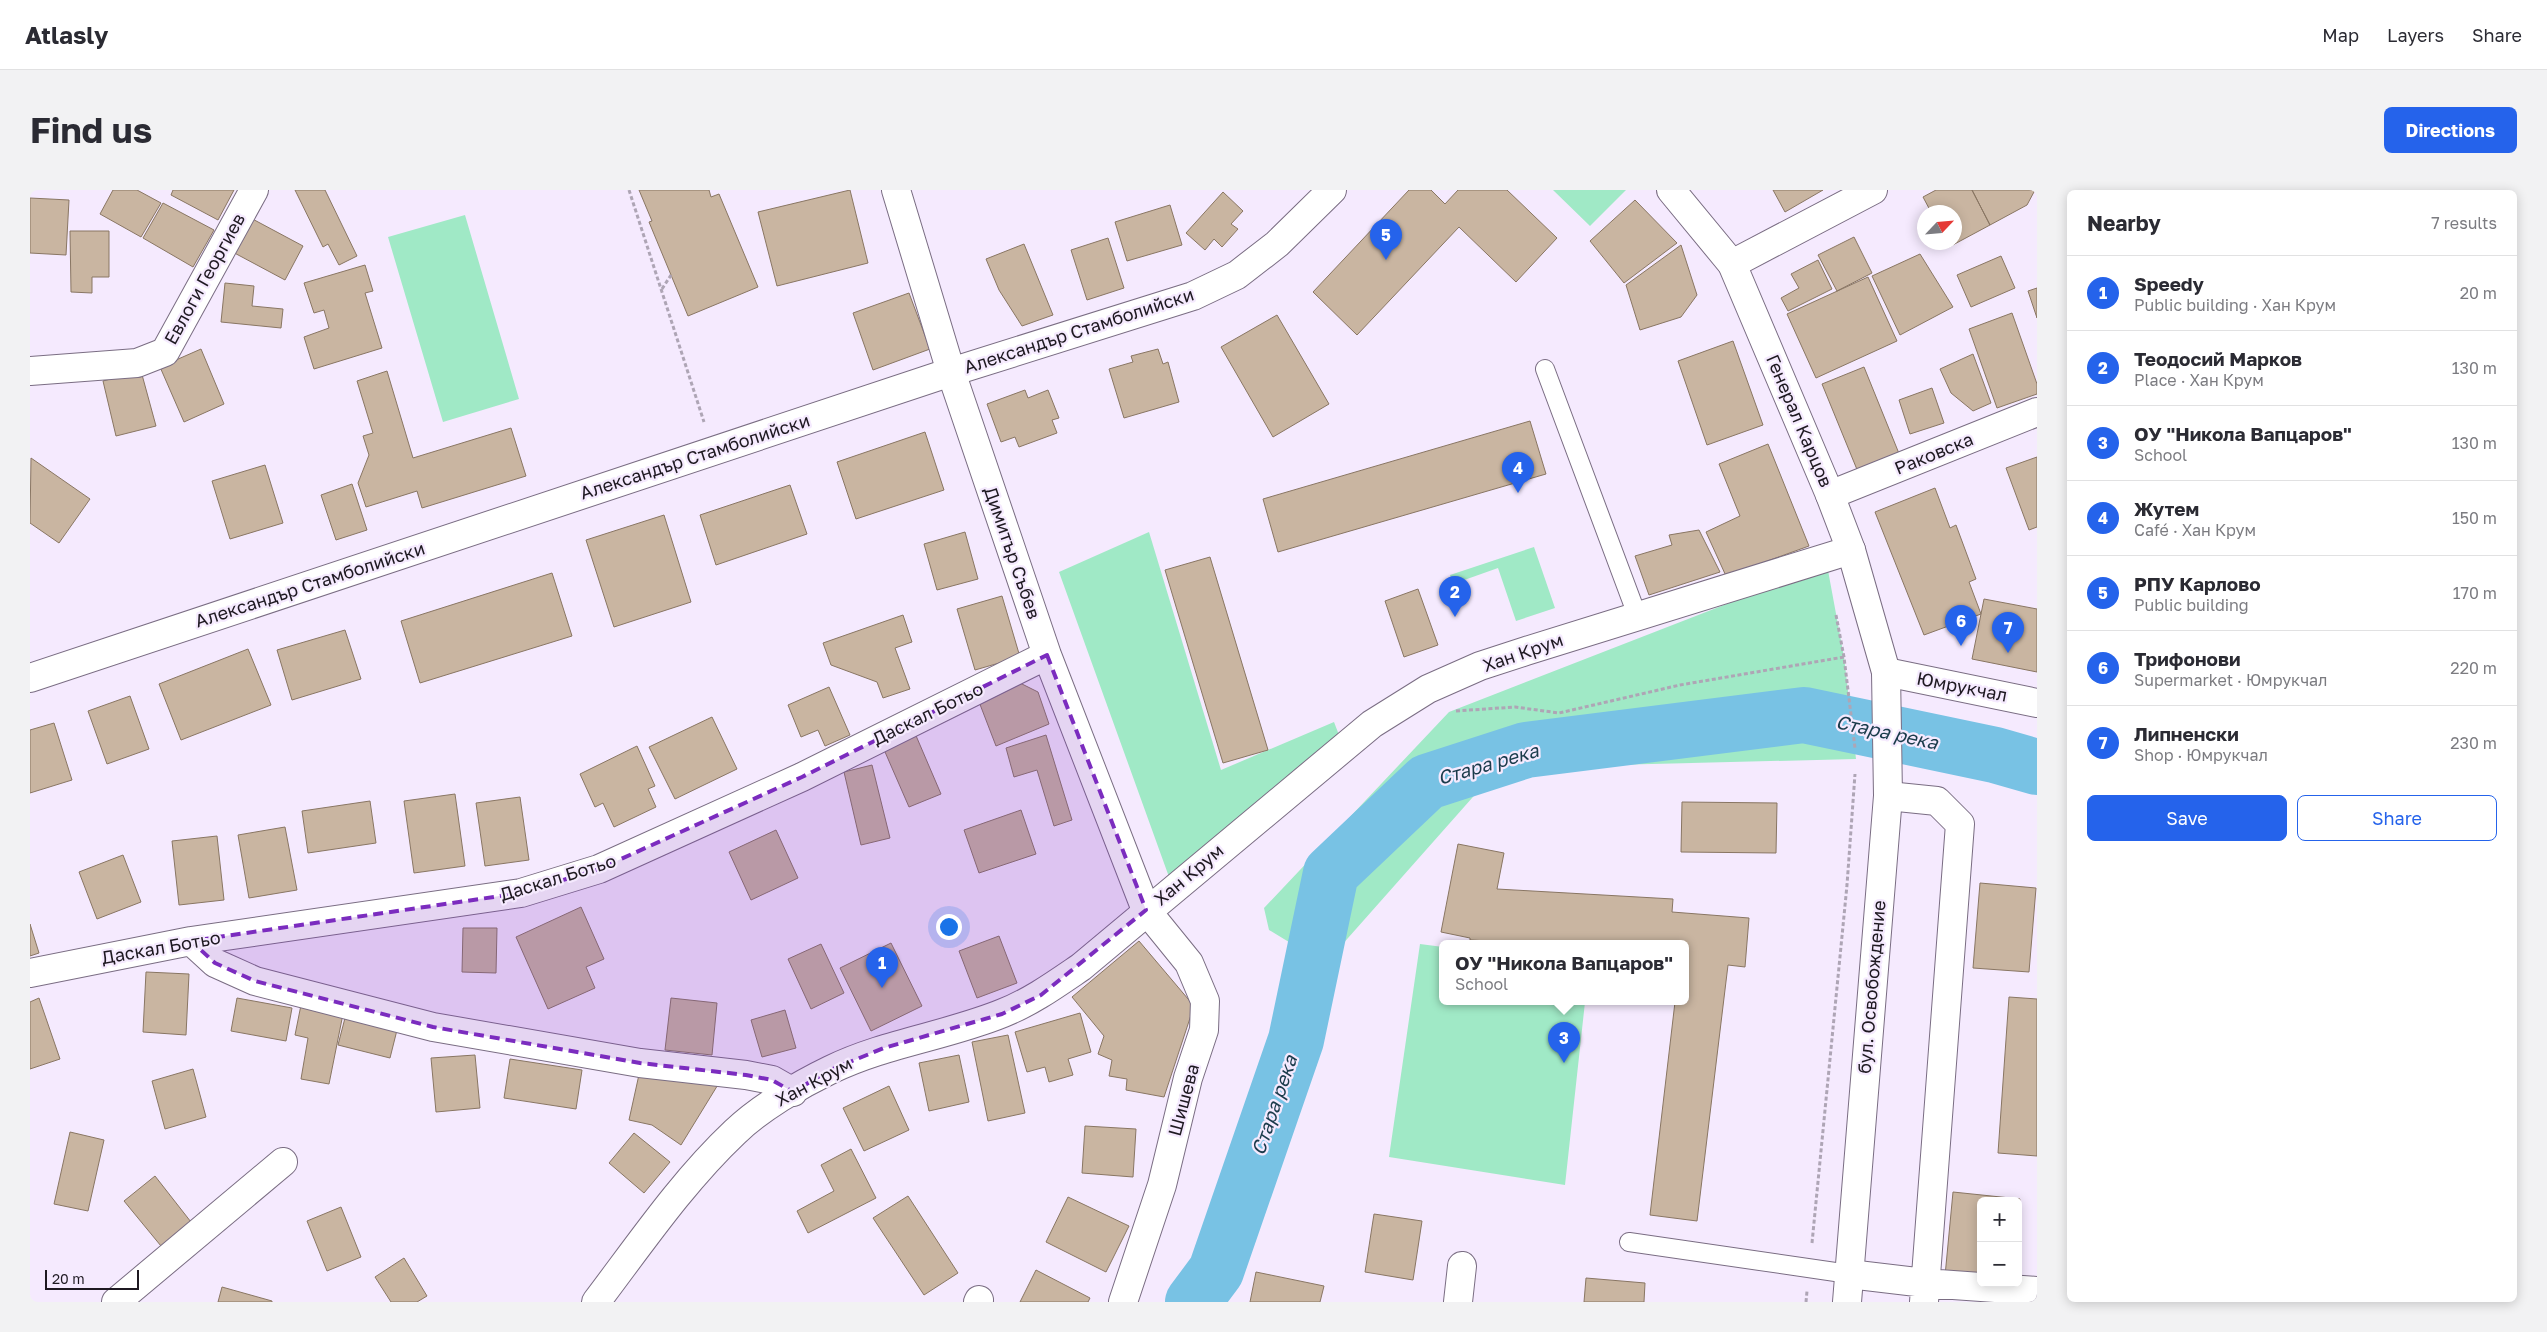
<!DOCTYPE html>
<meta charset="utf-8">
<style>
:root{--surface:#fff;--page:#f2f2f3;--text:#2b2b33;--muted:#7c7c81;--line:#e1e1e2;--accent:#2563eb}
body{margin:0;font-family:"Golos Text",sans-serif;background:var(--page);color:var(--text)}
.controls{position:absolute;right:15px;bottom:15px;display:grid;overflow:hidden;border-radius:8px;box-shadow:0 2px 12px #0003}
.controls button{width:45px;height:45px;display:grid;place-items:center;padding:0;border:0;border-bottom:1px solid var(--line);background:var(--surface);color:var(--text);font:25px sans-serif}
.compass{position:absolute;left:1887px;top:15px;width:45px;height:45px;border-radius:50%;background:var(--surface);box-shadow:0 2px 12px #0003;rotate:64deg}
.scale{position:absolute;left:15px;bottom:12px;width:94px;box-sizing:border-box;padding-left:5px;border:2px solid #1e1921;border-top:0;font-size:14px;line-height:18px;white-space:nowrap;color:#1e1921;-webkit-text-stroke:4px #f5eafe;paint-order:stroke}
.you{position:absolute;left:918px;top:736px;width:18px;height:18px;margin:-12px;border:4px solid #fff;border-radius:50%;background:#1a73e8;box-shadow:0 0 0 8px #1a73e833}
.badge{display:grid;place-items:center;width:32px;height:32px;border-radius:50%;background:var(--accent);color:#fff;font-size:16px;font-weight:700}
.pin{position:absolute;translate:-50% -41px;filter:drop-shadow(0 1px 2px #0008)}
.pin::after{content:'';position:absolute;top:26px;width:18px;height:15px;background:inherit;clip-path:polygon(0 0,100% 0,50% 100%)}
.popup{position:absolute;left:1409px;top:750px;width:250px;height:65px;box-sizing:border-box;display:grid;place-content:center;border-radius:8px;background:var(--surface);filter:drop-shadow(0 1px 4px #0005);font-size:16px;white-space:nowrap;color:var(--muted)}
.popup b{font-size:19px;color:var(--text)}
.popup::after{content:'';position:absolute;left:50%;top:100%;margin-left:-10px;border:10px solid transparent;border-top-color:var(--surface)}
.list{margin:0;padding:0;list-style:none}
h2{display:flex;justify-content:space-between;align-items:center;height:65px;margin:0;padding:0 20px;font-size:21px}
h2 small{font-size:16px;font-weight:400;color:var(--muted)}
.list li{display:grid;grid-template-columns:32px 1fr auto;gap:15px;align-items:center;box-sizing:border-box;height:75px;padding:0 20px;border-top:1px solid var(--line)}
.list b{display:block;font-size:19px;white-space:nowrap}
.list p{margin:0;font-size:16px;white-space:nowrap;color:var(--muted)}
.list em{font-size:16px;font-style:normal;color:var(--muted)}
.actions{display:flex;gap:10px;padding:15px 20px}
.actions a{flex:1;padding:11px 0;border:1px solid var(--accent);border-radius:8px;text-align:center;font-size:18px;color:var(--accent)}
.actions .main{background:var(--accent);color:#fff}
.map{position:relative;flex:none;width:2007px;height:1112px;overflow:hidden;border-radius:8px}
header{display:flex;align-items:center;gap:30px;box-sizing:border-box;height:70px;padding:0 25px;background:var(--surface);border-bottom:1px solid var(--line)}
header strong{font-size:24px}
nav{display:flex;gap:28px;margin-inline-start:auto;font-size:18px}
.intro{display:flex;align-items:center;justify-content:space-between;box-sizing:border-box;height:120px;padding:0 30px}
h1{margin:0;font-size:35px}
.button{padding:12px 22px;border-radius:8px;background:var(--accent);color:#fff;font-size:18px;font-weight:700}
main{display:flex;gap:30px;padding:0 30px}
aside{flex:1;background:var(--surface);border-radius:8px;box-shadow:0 2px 12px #0003}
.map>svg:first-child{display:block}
.green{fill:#a0e9c6}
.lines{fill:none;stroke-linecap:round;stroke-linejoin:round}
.river{stroke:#78c2e4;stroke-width:56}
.building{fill:#c9b5a1;stroke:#897663}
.service-casing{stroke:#7a6d83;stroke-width:20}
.minor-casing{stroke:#7a6d83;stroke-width:30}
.tertiary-casing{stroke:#7a6d83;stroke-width:30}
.secondary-casing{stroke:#7a6d83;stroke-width:30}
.path{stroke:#aea5b5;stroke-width:3;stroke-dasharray:4 2.5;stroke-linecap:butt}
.service{stroke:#fff;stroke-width:18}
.minor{stroke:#fff;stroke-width:28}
.tertiary{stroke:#fff;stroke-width:28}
.secondary{stroke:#fff;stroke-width:28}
.marked{fill:#7b2cbf;fill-opacity:0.2;stroke:#7b2cbf;stroke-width:4;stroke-dasharray:10 6;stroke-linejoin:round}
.labels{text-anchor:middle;stroke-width:4.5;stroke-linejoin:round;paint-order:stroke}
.street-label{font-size:18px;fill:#1e1921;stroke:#f5eafe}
.water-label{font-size:19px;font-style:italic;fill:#1a3b4b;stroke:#f5eafe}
</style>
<header>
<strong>Atlasly</strong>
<nav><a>Map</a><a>Layers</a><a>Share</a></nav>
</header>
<div class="intro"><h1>Find us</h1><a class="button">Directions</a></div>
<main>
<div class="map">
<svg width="2007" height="1112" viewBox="0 0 2007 1112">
<rect width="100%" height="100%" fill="#f5eafe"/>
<path class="green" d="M1523,0H1596L1560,36Z
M435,25L489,209L413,232L358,47Z
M1119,342L1191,580L1304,532L1314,558L1143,698L1029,382Z
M1504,357L1525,418L1486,431L1468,378L1423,394L1420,385Z
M1797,375L1814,467L1826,569L1499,577L1450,599L1295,774L1239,740L1234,718L1419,522Z
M1390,754L1413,757V812H1555L1535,995L1359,967Z"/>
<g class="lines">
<path class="river" d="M1163,1112L1186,1081L1266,850L1301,683L1397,592L1496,560L1774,525L1965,565L2007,577"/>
</g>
<path class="building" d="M83,0H107L131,13L111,47L70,24Z
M143,0H204L188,30L141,5Z
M265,0H295L327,66L309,75L298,54L293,57Z
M609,0H679L681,7L689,4L728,97L658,126L619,32L622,31Z
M820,0L838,73L747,96L728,22Z
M1379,0H1401L1415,14L1428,0H1477L1527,48L1486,92L1429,37L1327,145L1283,102Z
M1743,0H1793L1755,22Z
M1906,0H1942L1960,35L1919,57L1917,52H1924V22H1901L1893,7Z
M1942,0H2005L1997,15L1960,35Z
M1193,2L1213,21L1201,34L1208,39L1192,57L1184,49L1175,60L1156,43Z
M0,8L39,10L36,65L0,63Z
M1605,10L1647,53L1594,93L1560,51Z
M133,13L184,40L163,77L113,48Z
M1140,15L1152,55L1097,71L1085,32Z
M215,25L273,56L255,90L197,59Z
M40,41H79V87H62V103L41,102Z
M1824,47L1842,83L1807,101L1788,65Z
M1078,48L1094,98L1057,110L1041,60Z
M994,54L1023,125L992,136L969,100L956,69Z
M1651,55L1667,105L1651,127L1610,140L1596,95Z
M1890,64L1923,117L1870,145L1842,86Z
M1971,66L1985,98L1941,117L1927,85Z
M1788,70L1802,99L1758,121L1751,108L1769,98L1761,84Z
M335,75L343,101L335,103L352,158L284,179L274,147L299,138L294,120L284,123L274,93Z
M1838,87L1867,151L1786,188L1757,124Z
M195,93L224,96L222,116L253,119L251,138L191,132Z
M2007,98V128L1998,101Z
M879,103L900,159L843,180L823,123Z
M1982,123L2007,194V204L1967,218L1939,139Z
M1247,125L1299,214L1243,247L1191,157Z
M1703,151L1733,235L1677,255L1648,171Z
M171,159L194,214L154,232L130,177Z
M1128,159L1133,174L1138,172L1149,212L1094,228L1079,179L1103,172L1101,166Z
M1943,164L1961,213L1943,221L1921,203L1910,179Z
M1834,177L1870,266L1828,282L1792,194Z
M111,181L126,236L86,246L73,191Z
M357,181L383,268L481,238L496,286L392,318L387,301L336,317L328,293L339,265L333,246L343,243L327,191Z
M1902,198L1914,233L1880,244L1869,210Z
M995,200L998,208L1018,200L1029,228L1022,230L1027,243L989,257L985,247L971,252L957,214Z
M1500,231L1516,284L1248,362L1233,309Z
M895,242L914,300L826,329L807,272Z
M1738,254L1779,356L1696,386L1676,342L1710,326L1689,274Z
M2007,267V337L1999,340L1976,278Z
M1,268L60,309L29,353L0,333Z
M235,275L253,333L200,349L182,291Z
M322,294L337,340L306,350L291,305Z
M760,295L777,344L686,375L670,325Z
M1905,298L1920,338L1926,335L1946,389L1939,392L1951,424L1894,445L1845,322Z
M634,325L661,412L584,437L556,350Z
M1669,340L1690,382L1619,405L1605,366L1642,355L1639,345Z
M935,342L948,389L907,400L894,354Z
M1180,367L1238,560L1193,573L1135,380Z
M522,383L542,446L390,493L371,431Z
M1388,399L1408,455L1374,467L1355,411Z
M972,406L990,467L945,480L927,419Z
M1954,409L2007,419V482L1942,469Z
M873,425L882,452L865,458L880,499L853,508L847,492L801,475L793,453Z
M315,440L331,489L262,510L247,460Z
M218,459L241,515L151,550L129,494Z
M984,490L1008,502L1019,534L966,556L946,504Z
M799,497L820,545L795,556L788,540L771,547L758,515Z
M100,506L119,559L77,574L58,521Z
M682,527L707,579L645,609L619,557Z
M24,533L42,590L0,603V540Z
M884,541L911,604L879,617L852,555Z
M1016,545L1042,630L1024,636L1007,580L984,587L976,558Z
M607,556L625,596L618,599L626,617L584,637L573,613L565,617L550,584Z
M842,575L860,648L831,655L814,582Z
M425,604L435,676L384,683L374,611Z
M490,607L499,670L455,676L446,613Z
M340,611L346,653L278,663L272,621Z
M1652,612L1747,613L1746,663L1651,662Z
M991,620L1006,664L949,683L934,640Z
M255,637L267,700L219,708L208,645Z
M746,640L768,688L721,710L699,662Z
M187,646L194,710L149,715L142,651Z
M1428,654L1474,663L1467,699L1643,709L1642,722L1719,728L1715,777L1698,775L1667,1031L1620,1025L1645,812H1655V754H1514L1440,750V748L1411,742Z
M93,665L111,712L67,729L49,682Z
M1950,693L2006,698L1999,782L1943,778Z
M551,717L574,769L556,777L565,798L518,819L486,747Z
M0,734L9,763L0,766Z
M433,738H467L466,783L432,782Z
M969,746L987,793L947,808L929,761Z
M1109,751L1164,816L1134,907L1096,900L1097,889L1079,886L1082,870L1068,864L1074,846L1042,807Z
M861,753L892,816L841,841L810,778Z
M791,754L814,803L781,819L758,769Z
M116,782L159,784L156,845L113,842Z
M1979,807L2007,809V966L1968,963Z
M9,808L30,869L0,879V812Z
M207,808L262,818L256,851L201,841Z
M641,808L687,813L682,865L635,860Z
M271,815L313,824L299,894L271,889L278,848L265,845Z
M755,820L766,858L732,867L721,830Z
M1050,823L1061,862L1038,869L1043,885L1019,892L1015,877L997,882L985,842Z
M315,828L367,840L360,868L308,855Z
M978,845L995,923L958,931L942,852Z
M445,865L450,918L406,922L401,868Z
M929,865L939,912L899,921L889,873Z
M480,869L552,880L546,919L474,908Z
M163,879L176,927L135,939L122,891Z
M610,880L689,893L651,955L622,935L599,930Z
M859,896L879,940L834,961L813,918Z
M1055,936L1106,939L1103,987L1052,983Z
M40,942L74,950L58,1021L24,1014Z
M604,943L640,972L614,1003L579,973Z
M821,959L846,1008L778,1043L767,1021L804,1001L791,975Z
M125,986L161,1032L131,1056L94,1011Z
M1923,1002L1990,1009L1988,1023V1011H1951V1089L1915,1086Z
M878,1006L928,1083L894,1105L843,1028Z
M1038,1007L1099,1036L1076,1082L1016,1052Z
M311,1017L331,1067L297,1081L277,1031Z
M1344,1024L1392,1031L1383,1090L1335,1082Z
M374,1068L397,1106L387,1112H361L345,1087Z
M1006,1080L1060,1108L1058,1112H990Z
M1226,1082L1294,1096L1290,1112H1220Z
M1556,1088L1615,1093L1614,1112H1554Z
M192,1097L242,1111V1112H188Z"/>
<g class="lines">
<defs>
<path id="service" d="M1515,179L1607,425
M1599,1052L1819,1084"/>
<path id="minor" d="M866,0L921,182L1017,465L1116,720L1159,773L1175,811L1174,840L1158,888L1132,995L1093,1112
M1702,74L1843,0
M0,181L107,173L135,162L224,0
M1800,305L2007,222
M1856,482L2007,513
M1858,606L1907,611L1930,634L1894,1112
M161,751L185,773L225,791L403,837L610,873L716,885L742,890L763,902
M0,783L161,751L491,703L569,679L772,587L1017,465
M1819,1084L1895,1093L2007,1101
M86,1112L253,972
M566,1112C610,1054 652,992 705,942C730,918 769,895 800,880C855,853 917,846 973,823C1001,812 1026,794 1051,777L1342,534L1398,499L1450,476L1496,461L1821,360
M948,1112L949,1110
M1428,1112L1432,1076"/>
<path id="tertiary" d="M0,488L921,182L1163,106L1207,85L1247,54L1302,0"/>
<path id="secondary" d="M1641,0L1702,74L1800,305L1821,360L1856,482L1858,606L1817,1112"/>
</defs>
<use href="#service" class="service-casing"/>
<use href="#minor" class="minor-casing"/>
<use href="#tertiary" class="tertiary-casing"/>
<use href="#secondary" class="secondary-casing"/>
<path class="path" d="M599,0L674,232
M632,99L641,85
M1806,425L1814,467L1825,558
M1426,521L1485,517L1529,523L1650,495L1814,467
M1782,1053L1817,695L1825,584
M1776,1112L1777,1101"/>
<use href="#service" class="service"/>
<use href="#minor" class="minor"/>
<use href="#tertiary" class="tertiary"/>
<use href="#secondary" class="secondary"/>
</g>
<path class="marked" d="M1017,465L1116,720L1011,805L972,824L854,858L800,880L763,902L742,890L716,885L610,873L403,837L225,791L185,773L161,751L491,703L569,679L772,587Z"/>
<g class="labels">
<g class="street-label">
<text transform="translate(175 89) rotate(-61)" y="6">Евлоги Георгиев</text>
<text transform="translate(1049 141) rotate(-18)" y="6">Александър Стамболийски</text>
<text transform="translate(1769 231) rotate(67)" y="6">Генерал Карцов</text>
<text transform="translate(1904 264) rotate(-22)" y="6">Раковска</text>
<text transform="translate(665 267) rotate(-18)" y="6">Александър Стамболийски</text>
<text transform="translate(982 363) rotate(71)" y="6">Димитър Събев</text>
<text transform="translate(280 395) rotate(-18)" y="6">Александър Стамболийски</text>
<text transform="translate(1493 463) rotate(-19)" y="6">Хан Крум</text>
<text transform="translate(1932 497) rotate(11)" y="6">Юмрукчал</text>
<text transform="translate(898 524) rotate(-26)" y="6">Даскал Ботьо</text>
<text transform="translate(1159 685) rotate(-40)" y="6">Хан Крум</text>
<text transform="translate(528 688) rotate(-17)" y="6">Даскал Ботьо</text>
<text transform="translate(131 758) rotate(-10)" y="6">Даскал Ботьо</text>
<text transform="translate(1842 797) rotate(-85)" y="6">бул. Освобождение</text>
<text transform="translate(784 892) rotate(-28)" y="6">Хан Крум</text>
<text transform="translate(1154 910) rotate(-75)" y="6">Шишева</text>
</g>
<g class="water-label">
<text transform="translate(1857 542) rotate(12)" y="7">Стара река</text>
<text transform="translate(1458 574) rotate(-16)" y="7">Стара река</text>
<text transform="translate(1244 915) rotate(-71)" y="7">Стара река</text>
</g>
</g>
</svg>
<div class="controls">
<button>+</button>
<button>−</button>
</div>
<svg class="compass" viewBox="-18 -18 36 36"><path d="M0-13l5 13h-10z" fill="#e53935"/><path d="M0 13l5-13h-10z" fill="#7c7c81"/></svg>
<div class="scale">20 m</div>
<div class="you"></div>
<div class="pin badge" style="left:852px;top:798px">1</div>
<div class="pin badge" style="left:1425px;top:427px">2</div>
<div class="pin badge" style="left:1534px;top:873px">3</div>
<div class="popup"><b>ОУ &quot;Никола Вапцаров&quot;</b>School</div>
<div class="pin badge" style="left:1488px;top:303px">4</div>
<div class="pin badge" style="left:1356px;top:70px">5</div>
<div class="pin badge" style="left:1931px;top:456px">6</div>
<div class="pin badge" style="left:1978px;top:463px">7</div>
</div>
<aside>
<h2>Nearby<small>7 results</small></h2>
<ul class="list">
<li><span class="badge">1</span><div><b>Speedy</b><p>Public building · Хан Крум</p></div><em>20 m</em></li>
<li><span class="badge">2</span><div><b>Теодосий Марков</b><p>Place · Хан Крум</p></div><em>130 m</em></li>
<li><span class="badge">3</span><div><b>ОУ &quot;Никола Вапцаров&quot;</b><p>School</p></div><em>130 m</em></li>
<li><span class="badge">4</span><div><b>Жутем</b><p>Café · Хан Крум</p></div><em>150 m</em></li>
<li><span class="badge">5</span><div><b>РПУ Карлово</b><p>Public building</p></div><em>170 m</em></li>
<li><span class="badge">6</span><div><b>Трифонови</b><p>Supermarket · Юмрукчал</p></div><em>220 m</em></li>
<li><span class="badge">7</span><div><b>Липненски</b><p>Shop · Юмрукчал</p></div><em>230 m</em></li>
</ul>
<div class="actions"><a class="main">Save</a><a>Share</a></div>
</aside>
</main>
